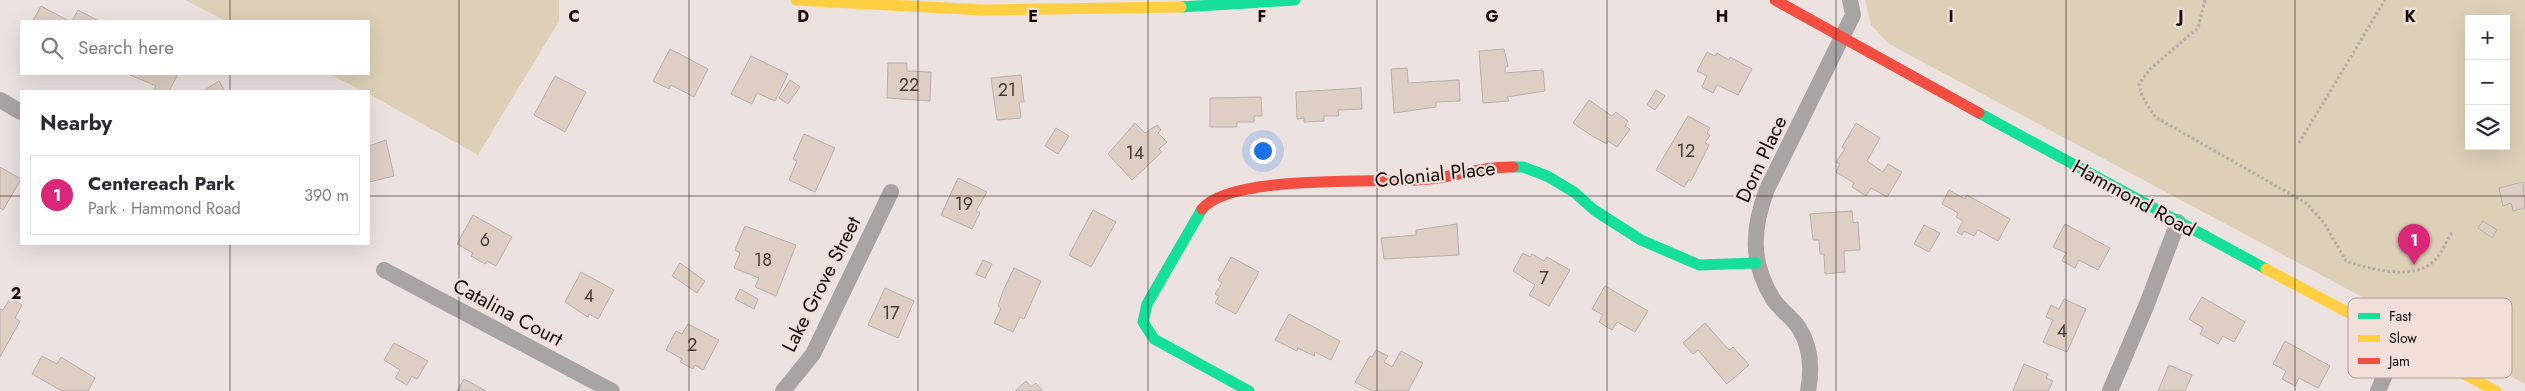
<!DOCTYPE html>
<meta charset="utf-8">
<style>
:root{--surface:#fff;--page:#f7f7f7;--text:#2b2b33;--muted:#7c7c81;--line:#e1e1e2;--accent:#db2777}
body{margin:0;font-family:Jost,sans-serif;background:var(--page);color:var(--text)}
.controls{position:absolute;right:15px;top:15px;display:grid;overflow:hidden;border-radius:0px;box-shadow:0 5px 20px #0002}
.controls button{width:45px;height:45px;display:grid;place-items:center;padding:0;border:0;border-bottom:1px solid var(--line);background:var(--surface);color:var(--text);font:25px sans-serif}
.you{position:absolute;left:1262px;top:150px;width:18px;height:18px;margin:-12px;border:4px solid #fff;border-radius:50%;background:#1a73e8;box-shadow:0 0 0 8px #1a73e833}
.badge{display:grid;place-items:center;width:32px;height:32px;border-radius:50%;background:var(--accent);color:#fff;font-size:16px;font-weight:700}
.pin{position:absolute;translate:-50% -41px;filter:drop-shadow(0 1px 2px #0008)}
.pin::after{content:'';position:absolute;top:26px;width:18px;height:15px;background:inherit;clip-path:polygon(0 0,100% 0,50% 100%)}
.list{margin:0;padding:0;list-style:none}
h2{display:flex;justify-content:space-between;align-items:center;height:65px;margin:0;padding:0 20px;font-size:21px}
h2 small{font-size:16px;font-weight:400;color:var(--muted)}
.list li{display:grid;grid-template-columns:32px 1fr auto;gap:15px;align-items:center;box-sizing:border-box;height:80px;margin:0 10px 10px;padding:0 10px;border:1px solid var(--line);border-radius:0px}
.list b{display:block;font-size:19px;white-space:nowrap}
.list p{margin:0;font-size:16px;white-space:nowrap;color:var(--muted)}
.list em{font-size:16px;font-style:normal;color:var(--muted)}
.icon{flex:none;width:28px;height:28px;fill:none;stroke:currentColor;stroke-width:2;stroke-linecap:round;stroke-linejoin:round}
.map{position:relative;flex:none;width:2525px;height:391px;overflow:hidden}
.search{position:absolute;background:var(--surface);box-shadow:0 5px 20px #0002;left:20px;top:20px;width:350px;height:55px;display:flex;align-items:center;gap:12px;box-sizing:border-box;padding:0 18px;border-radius:0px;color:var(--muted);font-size:19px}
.panel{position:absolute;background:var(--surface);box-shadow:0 5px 20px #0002;left:20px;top:90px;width:350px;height:155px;border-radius:0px}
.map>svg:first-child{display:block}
.green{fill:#ddd0b6;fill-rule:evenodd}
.building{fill:#decec3;stroke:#b7b0ad}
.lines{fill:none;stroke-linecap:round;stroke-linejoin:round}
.path{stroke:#b0abaa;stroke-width:3;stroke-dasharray:2.5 2.5;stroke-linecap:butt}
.street{stroke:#a8a4a4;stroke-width:16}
.fast{stroke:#16e098;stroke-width:11}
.slow{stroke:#ffcf43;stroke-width:11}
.jam{stroke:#f24e42;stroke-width:11}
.grid{fill:none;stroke:#120c0a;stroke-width:1;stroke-opacity:0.55}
.labels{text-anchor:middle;stroke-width:4.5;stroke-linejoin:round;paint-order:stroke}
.number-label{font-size:18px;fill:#453c38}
.street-label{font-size:20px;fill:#120c0a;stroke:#f2dfda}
.key{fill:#f2dfda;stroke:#afa09c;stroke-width:1}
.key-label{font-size:14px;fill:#120c0a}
.grid-label{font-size:16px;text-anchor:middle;font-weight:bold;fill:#120c0a;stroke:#f2dfda;stroke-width:4.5;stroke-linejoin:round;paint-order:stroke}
</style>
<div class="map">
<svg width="2525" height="391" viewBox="0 0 2525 391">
<rect width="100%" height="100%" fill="#ece2e0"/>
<path class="green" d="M185,0H559V21L478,155L369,94V91H363L329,74H369V21H226Z
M1865,0H2525V384L1889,44L1871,25ZM2469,19H2506V146H2469Z"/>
<path class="building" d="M41,6L69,21H33Z
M78,10L97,20L96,21H72Z
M670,49L708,69L694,97L671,85L669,89L653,81Z
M1504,49L1508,66L1505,68V73L1543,70L1545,91L1507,97L1509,101L1483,103L1479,51Z
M1707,52L1715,56L1717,53L1729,60L1730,57L1752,69L1738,95L1717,85L1713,93L1702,87L1707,76L1697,71Z
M751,56L788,74L775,101L757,93L752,104L731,94Z
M888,63H907V71L931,72L930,101L887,98Z
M1407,68L1408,83L1459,80L1460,101L1436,102V107L1394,113L1391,69Z
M128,74H178L169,91H158L154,89L156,86Z
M1021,75L1024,102H1019L1021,118L997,120L991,78Z
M555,76L586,92L565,132L534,115Z
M790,80L800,87L788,104L779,98Z
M219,81L225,91H203Z
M1361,88L1362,109L1338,110L1339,116H1324V121L1304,122V118L1297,119L1296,92Z
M1656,90L1665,96L1655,110L1647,105Z
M1261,97L1262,116H1254V122H1237V127H1210V98Z
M1589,100L1612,116L1616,112L1628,121L1625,126L1630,129L1617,147L1608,141L1607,144L1592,136L1573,123Z
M1688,116L1710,128L1707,133L1710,135L1705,143L1709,145L1691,181L1689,179L1684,187L1656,170Z
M1135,123L1145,133L1157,125L1161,130L1158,133L1167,142L1159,149L1162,152L1132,180L1108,154Z
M1856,123L1880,138L1867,161L1883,172L1888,164L1902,172L1887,197L1871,188L1866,196L1852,187L1854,183L1836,172L1840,164L1836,162L1845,149L1842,147Z
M1056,128L1069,136L1058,154L1045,146Z
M804,134L835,148L815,192L789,180L797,161L793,159Z
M386,140L394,176L369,182V146Z
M0,167L21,179L3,210L0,208Z
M958,178L987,192L976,211L980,213L972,229L941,215Z
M2523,182L2525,208L2513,211L2511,203L2503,206L2499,188Z
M1949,190L1965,199L1967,195L2010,219L1998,241L1978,230L1974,236L1964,231L1962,235L1957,232L1963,221L1956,217L1958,213L1942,204Z
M1093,210L1116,222L1091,267L1069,255Z
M1852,211L1853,223L1858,222L1860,250L1844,251L1845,272L1825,274L1824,254H1820L1819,240H1813L1810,214Z
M473,215L512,237L496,266L487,261L485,264L471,256L473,253L457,244Z
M2483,221L2497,230L2492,238L2478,228Z
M1457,224L1459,255L1384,259L1381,238L1416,235V230Z
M2065,224L2110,248L2098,270L2079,260L2075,268L2062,261L2066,253L2053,247Z
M1924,225L1940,233L1929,252L1914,244Z
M745,226L796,245L776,296L755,287L759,278L734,268L740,253L735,250Z
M1523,253L1530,257L1532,254L1544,261L1547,257L1570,270L1549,306L1529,295L1535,285L1513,271Z
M1231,257L1259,272L1236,314L1215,303L1219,296L1215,294L1222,283L1218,280Z
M983,260L992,264L985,278L976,274Z
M680,263L705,281L697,293L672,276Z
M1014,268L1041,281L1024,319L1020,317L1013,332L994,323L1001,308L998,306L1003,291Z
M581,272L614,290L598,319L589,314L588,317L565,302Z
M1605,286L1648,311L1635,332L1617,322L1612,330L1599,322L1603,315L1592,309Z
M885,288L914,301L898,338L868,325Z
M740,289L758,299L754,309L735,299Z
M2202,297L2245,322L2234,342L2223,336L2218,344L2200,334L2203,328L2189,319Z
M10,298L22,305L15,318L20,321L0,357V309L3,310Z
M2064,299L2086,309L2067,352L2043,342L2053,320L2046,317L2051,305L2059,309Z
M1289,314L1340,341L1331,360L1315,352L1314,356L1298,348L1297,351L1275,340Z
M1705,323L1729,350L1733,347L1749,365L1727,384L1698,350L1693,354L1683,343Z
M688,324L719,340L703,370L695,365L693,369L680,362L682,359L666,350L676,331L682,334Z
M2285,341L2330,366L2318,388L2299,378L2295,386L2282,379L2286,371L2273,364Z
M394,343L428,361L417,379L412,376L407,385L395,378L400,370L384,360Z
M1376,350L1388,356L1384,362L1392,367L1401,351L1423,363L1408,391H1372L1355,382L1370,356L1372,357Z
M42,356L57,364L61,357L95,378L88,391H62L32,374Z
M2024,364L2048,374L2046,378L2053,381L2048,391H2013Z
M2169,365L2192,375L2185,391H2158Z
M464,379L486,391H457Z
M1026,381L1031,387L1036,383L1043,391H1015Z"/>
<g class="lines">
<path class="path" d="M2205,0L2198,28L2150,69L2139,84L2142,96L2155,117L2306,203L2324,223L2346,261C2369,269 2414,281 2434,261C2442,253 2447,240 2453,231
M2299,143L2385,0"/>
<path class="street" d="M0,100L21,112
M384,270L612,391
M783,391L813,354L891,192
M1808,391C1812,370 1811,347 1799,328C1792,317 1780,310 1773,299C1750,262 1752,229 1767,189L1853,15L1850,0
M2110,391L2147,304L2178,222
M2378,391L2400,340"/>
<path class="fast" d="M1181,7L1295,0
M1979,113L2266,269
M1513,167H1523L1547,176L1574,192L1594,210L1641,240L1699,265L1756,263
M1202,209L1147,304L1143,322L1154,339L1249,391"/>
<path class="slow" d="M796,0L983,10L1181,7
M2266,269L2496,391"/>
<path class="jam" d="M1775,0L1979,113
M1202,209C1231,173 1381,184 1430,179C1458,176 1484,166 1513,167"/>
</g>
<path class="grid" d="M230,0V21M459,0V391M689,0V391M918,0V391M1148,0V391M1377,0V391M1607,0V391M1836,0V391M2066,0V391M2295,0V391M230,74V91M0,196H21M369,196H2525M230,244V391"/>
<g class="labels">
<g class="number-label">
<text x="909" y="91">22</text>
<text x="1007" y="96">21</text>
<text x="1686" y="157">12</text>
<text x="1135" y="159">14</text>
<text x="964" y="210">19</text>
<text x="485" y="246">6</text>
<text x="763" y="266">18</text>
<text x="1544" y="284">7</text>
<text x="589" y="302">4</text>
<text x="891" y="319">17</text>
<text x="2062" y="337">4</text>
<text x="692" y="351">2</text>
</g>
<g class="street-label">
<text transform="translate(1761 159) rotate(-65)" y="7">Dorn Place</text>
<text transform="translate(1435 174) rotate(-6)" y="7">Colonial Place</text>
<text transform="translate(2134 198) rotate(29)" y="7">Hammond Road</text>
<text transform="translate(821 284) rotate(-63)" y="7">Lake Grove Street</text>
<text transform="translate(508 312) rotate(28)" y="7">Catalina Court</text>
</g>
</g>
<rect x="2348" y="298" width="164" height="80" rx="8" class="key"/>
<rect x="2358" y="313" width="22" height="6" fill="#16e098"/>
<rect x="2358" y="335" width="22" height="7" fill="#ffcf43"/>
<rect x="2358" y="358" width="22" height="6" fill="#f24e42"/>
<g class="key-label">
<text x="2389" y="321">Fast</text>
<text x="2389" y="343">Slow</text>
<text x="2389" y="366">Jam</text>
</g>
<g class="grid-label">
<text x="574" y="22">C</text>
<text x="803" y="22">D</text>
<text x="1033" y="22">E</text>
<text x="1262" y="22">F</text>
<text x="1492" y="22">G</text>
<text x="1722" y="22">H</text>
<text x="1951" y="22">I</text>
<text x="2181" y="22">J</text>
<text x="2410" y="22">K</text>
<text x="16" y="299">2</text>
</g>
</svg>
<div class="controls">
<button>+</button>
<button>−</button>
<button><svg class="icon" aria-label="layers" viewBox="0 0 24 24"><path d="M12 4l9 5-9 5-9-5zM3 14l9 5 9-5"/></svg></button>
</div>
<div class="you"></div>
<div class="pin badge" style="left:2414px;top:265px">1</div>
<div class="search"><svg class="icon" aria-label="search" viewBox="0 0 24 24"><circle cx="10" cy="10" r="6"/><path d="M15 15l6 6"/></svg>Search here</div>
<section class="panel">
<h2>Nearby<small></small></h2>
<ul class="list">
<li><span class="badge">1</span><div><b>Centereach Park</b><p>Park · Hammond Road</p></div><em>390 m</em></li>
</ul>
</section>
</div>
